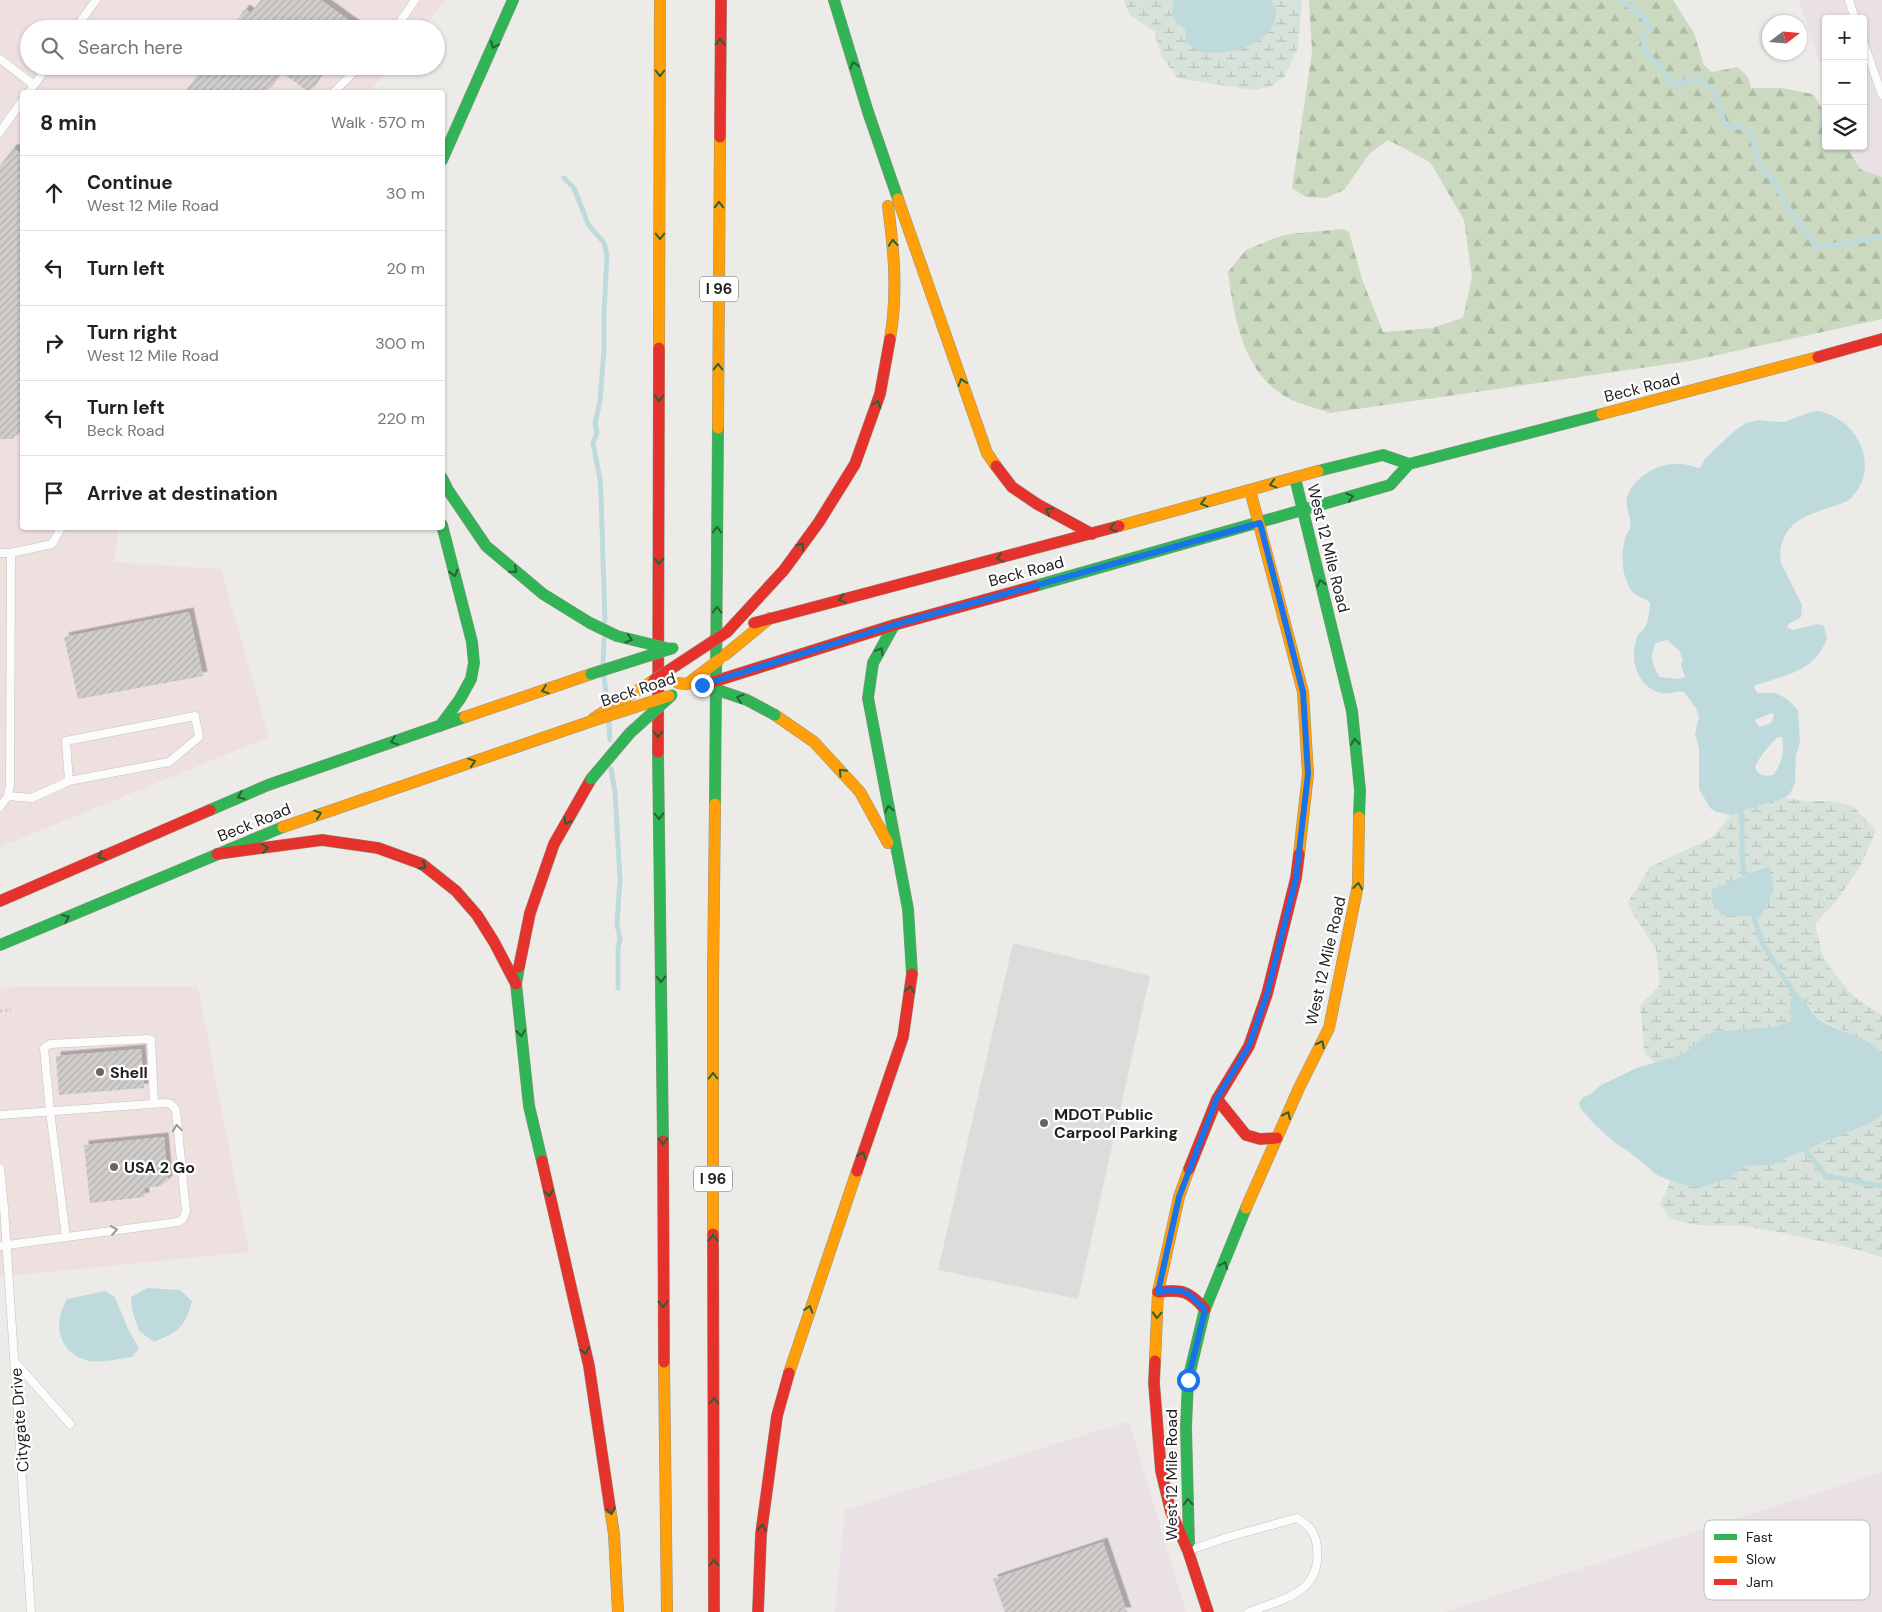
<!DOCTYPE html>
<meta charset="utf-8">
<style>
:root{--surface:#fff;--page:#f6f6f6;--text:#222;--muted:#767676;--line:#e0e0e0}
body{margin:0;font-family:"DM Sans",sans-serif;background:var(--page);color:var(--text)}
.controls{position:absolute;right:15px;top:15px;display:grid;overflow:hidden;border-radius:5px;box-shadow:0 1px 4px #0004}
.controls button{width:45px;height:45px;display:grid;place-items:center;padding:0;border:0;border-bottom:1px solid var(--line);background:var(--surface);color:var(--text);font:25px sans-serif}
.compass{position:absolute;left:1762px;top:15px;width:45px;height:45px;border-radius:50%;background:var(--surface);box-shadow:0 1px 4px #0004;rotate:74deg}
.stop{position:absolute;width:15px;height:15px;margin:-11px;border:4px solid #1a73e8;border-radius:50%;background:#fff}
.stop.end{background:#1a73e8;border-color:#fff;box-shadow:0 1px 5px #0008}
.list{margin:0;padding:0;list-style:none}
h2{display:flex;justify-content:space-between;align-items:center;height:65px;margin:0;padding:0 20px;font-size:21px}
h2 small{font-size:16px;font-weight:400;color:var(--muted)}
.list li{display:grid;grid-template-columns:32px 1fr auto;gap:15px;align-items:center;box-sizing:border-box;height:75px;padding:0 20px;border-top:1px solid var(--line)}
.list b{display:block;font-size:19px;white-space:nowrap}
.list p{margin:0;font-size:16px;white-space:nowrap;color:var(--muted)}
.list em{font-size:16px;font-style:normal;color:var(--muted)}
.icon{flex:none;width:28px;height:28px;fill:none;stroke:currentColor;stroke-width:2;stroke-linecap:round;stroke-linejoin:round}
.map{position:relative;flex:none;width:1882px;height:1612px;overflow:hidden}
.search{position:absolute;background:var(--surface);box-shadow:0 1px 4px #0004;left:20px;top:20px;width:425px;height:55px;display:flex;align-items:center;gap:12px;box-sizing:border-box;padding:0 18px;border-radius:28px;color:var(--muted);font-size:19px}
.panel{position:absolute;background:var(--surface);box-shadow:0 1px 4px #0004;left:20px;top:90px;width:425px;height:440px;border-radius:5px}
.map>svg:first-child{display:block}
.commercial{fill:#eee0df}
.industrial{fill:#eae1e7}
.forest{fill:url(#forest-firs)}
.wetland{fill:url(#wetland-marsh);fill-rule:evenodd}
.parking{fill:#dddcdb}
.water{fill:#bfdadd;fill-rule:evenodd}
.lines{fill:none;stroke-linecap:round;stroke-linejoin:round}
.stream{stroke:#bfdadd;stroke-width:5}
.building{fill:url(#building-hatch);filter:url(#shadow)}
.lane-casing{stroke:#c3c2c0;stroke-width:9}
.fast-casing{stroke:#969581;stroke-width:12}
.slow-casing{stroke:#969581;stroke-width:12}
.jam-casing{stroke:#969581;stroke-width:12}
.path{stroke:#d6c8c7;stroke-width:3;stroke-dasharray:2.5 2.5;stroke-linecap:butt}
.lane{stroke:#fcfcfc;stroke-width:8}
.fast{stroke:#30b455;stroke-width:11}
.slow{stroke:#ff9f0a;stroke-width:11}
.jam{stroke:#e5322d;stroke-width:11}
.fast-bridge-casing{stroke:#969581;stroke-width:12;stroke-linecap:butt}
.slow-bridge-casing{stroke:#969581;stroke-width:12;stroke-linecap:butt}
.jam-bridge-casing{stroke:#969581;stroke-width:12;stroke-linecap:butt}
.fast-bridge{stroke:#30b455;stroke-width:11}
.slow-bridge{stroke:#ff9f0a;stroke-width:11}
.jam-bridge{stroke:#e5322d;stroke-width:11}
.oneway{stroke:#276237}
.oneway2{stroke:#999}
.route{stroke:#1a73e8;stroke-width:6}
.poi-dot{fill:#676665;stroke:#fff;stroke-width:2}
.labels{text-anchor:middle;stroke-width:4.5;stroke-linejoin:round;paint-order:stroke}
.shield{fill:#fff;stroke:#626262;stroke-width:1}
.shield-label{font-size:15px;font-weight:bold;fill:#1f1f1f}
.street-label{font-size:16px;fill:#1f1f1f;stroke:#fff}
.poi-label{font-size:16px;font-weight:bold;fill:#1f1f1f;stroke:#fff;text-anchor:start}
.key{fill:#fff;stroke:#bcbcbc;stroke-width:1}
.key-label{font-size:14px;fill:#1f1f1f}
</style>
<div class="map">
<svg width="1882" height="1612" viewBox="0 0 1882 1612">
<defs>
<pattern id="forest-firs" width="22" height="20" patternUnits="userSpaceOnUse" patternTransform="scale(1.25)"><rect width="22" height="20" fill="#cbd9c0"/><path d="M5 1l3.5 6h-7zM16 11l3.5 6h-7z" fill="#aebaa5"/></pattern>
<pattern id="wetland-marsh" width="20" height="14" patternUnits="userSpaceOnUse" patternTransform="scale(1.25)"><rect width="20" height="14" fill="#d7e2da"/><path d="M1 5h8M5 5V1M11 12h8M15 12V8" fill="none" stroke="#b8c1bb"/></pattern>
<pattern id="building-hatch" width="6" height="6" patternUnits="userSpaceOnUse" patternTransform="scale(1.25)"><rect width="6" height="6" fill="#d0cdcb"/><path d="M-1 1l2-2M0 6l6-6M5 7l2-2" fill="none" stroke="#b2b0ae"/></pattern>
<filter id="shadow"><feDropShadow dx="4.5" dy="-4.5" stdDeviation="0" flood-color="#0004"/></filter>
</defs>
<rect width="100%" height="100%" fill="#edebe8"/>
<path class="commercial" d="M0,0H446L422,29H29V66H391L369,92H22V528H119L114,562L221,569L269,737L0,847Z
M10,987H198L249,1252L0,1277V991Z"/>
<path class="industrial" d="M1799,0H1882V253L1847,146H1863V19H1826V81Z
M1129,1421L1186,1612H835L845,1510Z
M1882,1472V1612H1445Z"/>
<path class="forest" d="M1309,0H1673L1694,33L1704,65L1712,72L1738,67L1748,77L1751,88H1781L1813,94L1826,115V146H1846L1861,170L1882,177V319L1690,361L1330,413C1316,408 1299,404 1286,397C1243,372 1234,318 1228,272L1246,250L1275,238L1289,234L1343,229L1349,232L1362,279L1383,332L1432,328L1463,318L1472,277L1464,220L1430,162L1388,140L1370,153L1344,190L1326,198L1306,197L1292,188L1312,52Z"/>
<path class="wetland" d="M1123,0H1173L1187,36L1271,0H1302L1298,48L1285,76L1271,87L1252,90L1178,78L1162,57L1154,31L1130,15Z
M1784,798L1806,801H1829L1852,805L1876,831L1861,865L1837,900L1815,924L1822,954L1831,969L1854,997L1882,1015V1055L1880,1052L1853,1035L1823,1021L1815,1016L1808,1003H1790L1791,1021L1771,1027L1712,1032L1681,1055L1656,1063L1645,1054L1640,1005L1660,985L1656,949L1633,914L1628,902L1650,867L1713,837L1731,815ZM1753,872L1768,905L1760,917L1734,915L1712,889Z
M1882,1115V1257L1851,1248L1773,1231L1741,1226L1695,1225L1670,1219L1660,1204L1671,1181L1693,1187L1731,1178L1745,1166L1774,1165L1788,1157L1871,1123Z"/>
<path class="parking" d="M1013,943L1150,976L1078,1299L938,1270Z"/>
<path class="water" d="M1173,0H1271C1276,6 1277,10 1275,18C1271,45 1227,56 1203,52C1196,51 1191,46 1186,42L1185,30L1172,16Z
M1818,411C1857,418 1882,466 1851,498C1847,502 1840,504 1834,506C1817,512 1796,517 1786,534C1781,543 1779,553 1781,563L1802,605L1801,617L1788,624L1787,627L1793,630L1818,624L1824,626L1827,638C1816,671 1786,675 1756,685L1754,687L1757,693H1776L1787,699L1798,710L1800,742L1796,755L1795,783L1790,794L1784,798L1731,815L1716,812L1710,808L1699,789V748L1695,734L1699,717L1696,708L1684,692C1676,691 1669,695 1661,693C1636,687 1628,656 1638,635C1641,629 1640,635 1644,629C1648,623 1650,610 1650,603C1645,597 1635,597 1631,590C1621,574 1621,555 1625,538C1626,535 1629,532 1630,528C1632,518 1625,508 1627,498C1632,479 1656,464 1674,464C1684,463 1693,467 1700,468L1705,459L1734,431L1746,423L1758,420L1777,422H1784L1811,412ZM1667,640L1679,650L1683,661L1681,665L1685,677L1679,679L1660,677C1652,666 1649,656 1656,643ZM1772,713L1774,715L1771,723L1759,727L1755,720ZM1779,737H1782C1785,752 1782,763 1773,775C1764,777 1758,776 1755,766C1758,760 1773,739 1779,737Z
M1769,867C1777,888 1772,899 1760,917L1722,915L1712,902V889L1753,872Z
M1795,995C1807,997 1808,1008 1815,1016C1823,1025 1850,1033 1861,1038C1868,1041 1874,1047 1880,1052L1882,1055V1115L1871,1123L1788,1157L1774,1165L1745,1166L1731,1178L1701,1187H1693L1671,1181L1657,1175L1628,1151L1615,1143L1594,1124L1581,1109L1579,1103L1582,1098L1591,1094L1601,1085L1639,1067L1681,1055L1712,1032L1771,1027L1791,1021L1790,1003L1792,996Z
M147,1288L180,1290L192,1301C185,1328 178,1332 154,1342L139,1331L132,1310L131,1297Z
M105,1291L115,1297L128,1329L139,1348L132,1357C118,1359 99,1364 85,1360C57,1350 53,1323 67,1299Z"/>
<g class="lines">
<path class="stream" d="M1621,0C1629,6 1650,19 1649,29C1649,33 1646,37 1643,40L1645,53L1661,67L1669,81L1677,84L1693,79L1698,80L1709,87L1716,94L1725,127H1745L1750,131L1761,169L1772,179L1794,217L1818,248L1882,237
M564,178L574,188L588,224L604,243L607,255L604,314V350L600,401L595,423L597,433L593,443L600,479L601,495L605,621
M603,663L604,639
M604,677L607,701
M609,722L610,740
M611,769L615,792L620,880L617,924L620,939L618,948V988
M1741,812C1744,835 1740,858 1745,881
M1752,912L1763,945L1795,995
M1806,1151L1826,1176L1882,1186"/>
</g>
<path class="building" d="M261,0H321L361,29H231L245,9L251,13Z
M204,66H327L309,92L281,72L266,92H185Z
M13,148L22,154V425L13,439H0V166Z
M189,612L203,676L78,699L64,637Z
M141,1049L144,1088L59,1095L56,1056Z
M164,1137L168,1180L161,1186L144,1188L145,1197L90,1203L84,1145Z
M1103,1542L1127,1612H1005L993,1579Z"/>
<g class="lines">
<defs>
<path id="lane" d="M1849,0L1855,19
M75,29L96,0
M395,29L415,0
M1863,41L1882,95
M0,59L34,85
M29,92L48,66
M334,92L360,66
M0,132L22,101
M0,553H11L52,544L61,528
M8,796L32,798L69,781L169,762L199,737L195,716L66,741L69,781
M0,807L8,796L10,785L11,553
M0,1115L165,1103L171,1104L176,1110L186,1212L183,1219L178,1222L0,1246
M0,1168L4,1208L31,1612
M66,1237L50,1111L44,1048L50,1044L147,1039L151,1040L154,1103
M15,1362L70,1424
M1190,1550L1225,1538L1297,1518C1310,1526 1316,1533 1317,1548C1322,1593 1283,1599 1249,1612"/>
<path id="fast" d="M834,0L868,112L898,199
M442,160L513,0
M1318,471L1383,455L1409,464L1602,414
M442,478L448,490L486,546L543,594L590,623
M1295,478L1352,711L1360,790L1359,817
M1035,586L1390,485L1409,464
M894,625L873,663L868,698L908,909L912,974
M440,726L460,699L471,679L474,663L472,642L442,525
M658,752L663,1141
M715,804L718,428
M210,810L268,785L465,717
M0,945L283,827
M519,967L516,984L529,1106L542,1161
M1189,1543L1186,1428L1188,1380L1205,1309L1246,1208"/>
<path id="slow" d="M898,199L987,453L996,466
M888,206C894,251 898,294 890,339
M659,348L660,0
M1602,414L1818,357
M718,428L720,137
M1250,490L1303,692L1308,774L1299,854
M1119,526L1318,471
M725,655L770,618
M775,715L814,742L860,792L888,843
M465,717L591,674
M594,718L654,680
M283,827L589,722
M1246,1208L1299,1088L1329,1028L1358,885L1359,817
M713,1234V980L715,804
M1155,1361L1158,1292L1179,1197L1189,1169
M664,1362L667,1612
M789,1373L857,1171
M610,1508L614,1534L618,1612"/>
<path id="jam" d="M720,137L721,0
M1818,357L1882,339
M996,466L1012,487L1037,504L1092,534
M754,623L1119,526
M727,632L784,570L819,522L855,464L880,394L890,339
M770,664L894,625L1035,586
M658,752L659,348
M217,854L322,840L378,848L422,864L456,891L477,915L494,942L516,984
M0,901L210,810
M519,967L530,913L554,844L591,779
M1217,1099L1246,1135L1260,1139L1277,1138
M663,1141L664,1362
M542,1161L589,1366L610,1508
M1189,1169L1217,1099L1249,1046L1267,994L1296,878L1299,854
M857,1171L903,1037L912,974
M713,1234L714,1612
M1158,1292C1182,1289 1189,1291 1205,1309
M1155,1361L1154,1383L1161,1471L1171,1512L1188,1551L1208,1612
M758,1612L761,1534L777,1416L789,1373"/>
</defs>
<use href="#lane" class="lane-casing"/>
<use href="#fast" class="fast-casing"/>
<use href="#slow" class="slow-casing"/>
<use href="#jam" class="jam-casing"/>
<path class="path" d="M0,1011L11,1010"/>
<use href="#lane" class="lane"/>
<use href="#fast" class="fast"/>
<use href="#slow" class="slow"/>
<use href="#jam" class="jam"/>
<defs>
<path id="fast-bridge" d="M590,623L617,636L670,649
M591,674L673,648
M703,685L747,700L775,715
M591,779L630,733L672,695"/>
<path id="slow-bridge" d="M677,683L687,684L720,659
M589,722L669,696"/>
<path id="jam-bridge" d="M654,680L727,632
M703,685L770,664"/>
</defs>
<use href="#fast-bridge" class="fast-bridge-casing"/>
<use href="#slow-bridge" class="slow-bridge-casing"/>
<use href="#jam-bridge" class="jam-bridge-casing"/>
<use href="#fast-bridge" class="fast-bridge"/>
<use href="#slow-bridge" class="slow-bridge"/>
<use href="#jam-bridge" class="jam-bridge"/>
</g>
<defs><path id="oneway-chevron" d="M-2-3.5L2.5 0L-2 3.5" fill="none" stroke-width="1.6" stroke-linecap="round" stroke-linejoin="round" transform="scale(1.25)"/></defs>
<g class="oneway">
<use href="#oneway-chevron" transform="translate(720 42) rotate(-90)"/>
<use href="#oneway-chevron" transform="translate(494 45) rotate(114)"/>
<use href="#oneway-chevron" transform="translate(854 65) rotate(-107)"/>
<use href="#oneway-chevron" transform="translate(660 73) rotate(90)"/>
<use href="#oneway-chevron" transform="translate(719 205) rotate(-90)"/>
<use href="#oneway-chevron" transform="translate(660 236) rotate(90)"/>
<use href="#oneway-chevron" transform="translate(893 243) rotate(-94)"/>
<use href="#oneway-chevron" transform="translate(718 367) rotate(-90)"/>
<use href="#oneway-chevron" transform="translate(962 382) rotate(-109)"/>
<use href="#oneway-chevron" transform="translate(659 398) rotate(90)"/>
<use href="#oneway-chevron" transform="translate(877 404) rotate(-70)"/>
<use href="#oneway-chevron" transform="translate(1273 484) rotate(165)"/>
<use href="#oneway-chevron" transform="translate(1350 497) rotate(-17)"/>
<use href="#oneway-chevron" transform="translate(1204 503) rotate(164)"/>
<use href="#oneway-chevron" transform="translate(1049 511) rotate(-152)"/>
<use href="#oneway-chevron" transform="translate(1113 528) rotate(164)"/>
<use href="#oneway-chevron" transform="translate(717 530) rotate(-90)"/>
<use href="#oneway-chevron" transform="translate(801 546) rotate(-54)"/>
<use href="#oneway-chevron" transform="translate(1000 558) rotate(165)"/>
<use href="#oneway-chevron" transform="translate(659 561) rotate(90)"/>
<use href="#oneway-chevron" transform="translate(514 570) rotate(40)"/>
<use href="#oneway-chevron" transform="translate(454 573) rotate(76)"/>
<use href="#oneway-chevron" transform="translate(1321 583) rotate(-104)"/>
<use href="#oneway-chevron" transform="translate(842 599) rotate(165)"/>
<use href="#oneway-chevron" transform="translate(717 610) rotate(-90)"/>
<use href="#oneway-chevron" transform="translate(629 639) rotate(17)"/>
<use href="#oneway-chevron" transform="translate(880 651) rotate(-60)"/>
<use href="#oneway-chevron" transform="translate(545 690) rotate(161)"/>
<use href="#oneway-chevron" transform="translate(740 698) rotate(-161)"/>
<use href="#oneway-chevron" transform="translate(658 734) rotate(90)"/>
<use href="#oneway-chevron" transform="translate(394 741) rotate(161)"/>
<use href="#oneway-chevron" transform="translate(1355 742) rotate(-96)"/>
<use href="#oneway-chevron" transform="translate(472 762) rotate(-19)"/>
<use href="#oneway-chevron" transform="translate(842 772) rotate(-133)"/>
<use href="#oneway-chevron" transform="translate(241 796) rotate(158)"/>
<use href="#oneway-chevron" transform="translate(889 809) rotate(-101)"/>
<use href="#oneway-chevron" transform="translate(318 814) rotate(-19)"/>
<use href="#oneway-chevron" transform="translate(659 816) rotate(89)"/>
<use href="#oneway-chevron" transform="translate(567 821) rotate(120)"/>
<use href="#oneway-chevron" transform="translate(265 848) rotate(-8)"/>
<use href="#oneway-chevron" transform="translate(101 856) rotate(156)"/>
<use href="#oneway-chevron" transform="translate(423 866) rotate(31)"/>
<use href="#oneway-chevron" transform="translate(1358 886) rotate(-83)"/>
<use href="#oneway-chevron" transform="translate(66 918) rotate(-23)"/>
<use href="#oneway-chevron" transform="translate(661 979) rotate(89)"/>
<use href="#oneway-chevron" transform="translate(910 989) rotate(-81)"/>
<use href="#oneway-chevron" transform="translate(521 1033) rotate(84)"/>
<use href="#oneway-chevron" transform="translate(1321 1044) rotate(-63)"/>
<use href="#oneway-chevron" transform="translate(713 1076) rotate(-90)"/>
<use href="#oneway-chevron" transform="translate(1287 1115) rotate(-66)"/>
<use href="#oneway-chevron" transform="translate(663 1141) rotate(90)"/>
<use href="#oneway-chevron" transform="translate(862 1155) rotate(-71)"/>
<use href="#oneway-chevron" transform="translate(549 1193) rotate(77)"/>
<use href="#oneway-chevron" transform="translate(713 1238) rotate(-90)"/>
<use href="#oneway-chevron" transform="translate(1224 1265) rotate(-68)"/>
<use href="#oneway-chevron" transform="translate(663 1304) rotate(89)"/>
<use href="#oneway-chevron" transform="translate(809 1309) rotate(-72)"/>
<use href="#oneway-chevron" transform="translate(1157 1315) rotate(92)"/>
<use href="#oneway-chevron" transform="translate(585 1351) rotate(77)"/>
<use href="#oneway-chevron" transform="translate(714 1401) rotate(-90)"/>
<use href="#oneway-chevron" transform="translate(1188 1502) rotate(-93)"/>
<use href="#oneway-chevron" transform="translate(611 1511) rotate(81)"/>
<use href="#oneway-chevron" transform="translate(762 1528) rotate(-83)"/>
<use href="#oneway-chevron" transform="translate(714 1563) rotate(-90)"/>
</g>
<g class="oneway2">
<use href="#oneway-chevron" transform="translate(177 1128) rotate(-96)"/>
<use href="#oneway-chevron" transform="translate(114 1230) rotate(-8)"/>
</g>
<g class="lines">
<path class="route" d="M702,685L894,625L1260,523L1303,692L1308,774L1296,878L1267,994L1249,1046L1217,1098L1179,1197L1158,1292C1184,1289 1187,1289 1205,1310L1188,1380"/>
</g>
<g class="poi-dot">
<circle cx="100" cy="1072" r="5"/>
<circle cx="1044" cy="1123" r="5"/>
<circle cx="114" cy="1167" r="5"/>
</g>
<g class="labels">
<g class="shield">
<rect x="700" y="276.5" width="38" height="25" rx="4"/>
<rect x="694" y="1166.5" width="38" height="25" rx="4"/>
</g>
<g class="shield-label">
<text x="719" y="294">I 96</text>
<text x="713" y="1184">I 96</text>
</g>
<g class="street-label">
<text transform="translate(1642 387) rotate(-14)" y="6">Beck Road</text>
<text transform="translate(1329 548) rotate(76)" y="6">West 12 Mile Road</text>
<text transform="translate(1026 571) rotate(-15)" y="6">Beck Road</text>
<text transform="translate(638 689) rotate(-18)" y="6">Beck Road</text>
<text transform="translate(254 822) rotate(-22)" y="6">Beck Road</text>
<text transform="translate(1325 961) rotate(-77)" y="6">West 12 Mile Road</text>
<text transform="translate(19 1420) rotate(-94)" y="6">Citygate Drive</text>
<text transform="translate(1171 1475) rotate(-90)" y="6">West 12 Mile Road</text>
</g>
<g class="poi-label">
<text x="110" y="1078">Shell</text>
<text x="1054" y="1120">MDOT Public<tspan x="1054" dy="18">Carpool Parking</tspan></text>
<text x="124" y="1173">USA 2 Go</text>
</g>
</g>
<rect x="1704" y="1520" width="166" height="80" rx="8" class="key"/>
<rect x="1714" y="1534" width="23" height="6" fill="#30b455"/>
<rect x="1714" y="1556" width="23" height="7" fill="#ff9f0a"/>
<rect x="1714" y="1579" width="23" height="6" fill="#e5322d"/>
<g class="key-label">
<text x="1746" y="1542">Fast</text>
<text x="1746" y="1564">Slow</text>
<text x="1746" y="1587">Jam</text>
</g>
</svg>
<div class="controls">
<button>+</button>
<button>−</button>
<button><svg class="icon" aria-label="layers" viewBox="0 0 24 24"><path d="M12 4l9 5-9 5-9-5zM3 14l9 5 9-5"/></svg></button>
</div>
<svg class="compass" viewBox="-18 -18 36 36"><path d="M0-13l5 13h-10z" fill="#e53935"/><path d="M0 13l5-13h-10z" fill="#767676"/></svg>
<div class="stop" style="left:1188px;top:1380px"></div>
<div class="stop end" style="left:702px;top:685px"></div>
<div class="search"><svg class="icon" aria-label="search" viewBox="0 0 24 24"><circle cx="10" cy="10" r="6"/><path d="M15 15l6 6"/></svg>Search here</div>
<section class="panel">
<h2>8 min<small>Walk · 570 m</small></h2>
<ul class="list">
<li><svg class="icon" aria-label="ahead" viewBox="0 0 24 24"><path d="M12 20V5M6 11l6-6 6 6"/></svg><div><b>Continue</b><p>West 12 Mile Road</p></div><em>30 m</em></li>
<li><svg class="icon" aria-label="left" viewBox="0 0 24 24"><path d="M17 20v-9H6M10 6l-5 5 5 5"/></svg><div><b>Turn left</b></div><em>20 m</em></li>
<li><svg class="icon" aria-label="right" viewBox="0 0 24 24"><path d="M7 20v-9h11M14 6l5 5-5 5"/></svg><div><b>Turn right</b><p>West 12 Mile Road</p></div><em>300 m</em></li>
<li><svg class="icon" aria-label="left" viewBox="0 0 24 24"><path d="M17 20v-9H6M10 6l-5 5 5 5"/></svg><div><b>Turn left</b><p>Beck Road</p></div><em>220 m</em></li>
<li><svg class="icon" aria-label="arrive" viewBox="0 0 24 24"><path d="M6 21V4h12l-3 4 3 4H6"/></svg><div><b>Arrive at destination</b></div></li>
</ul>
</section>
</div>
